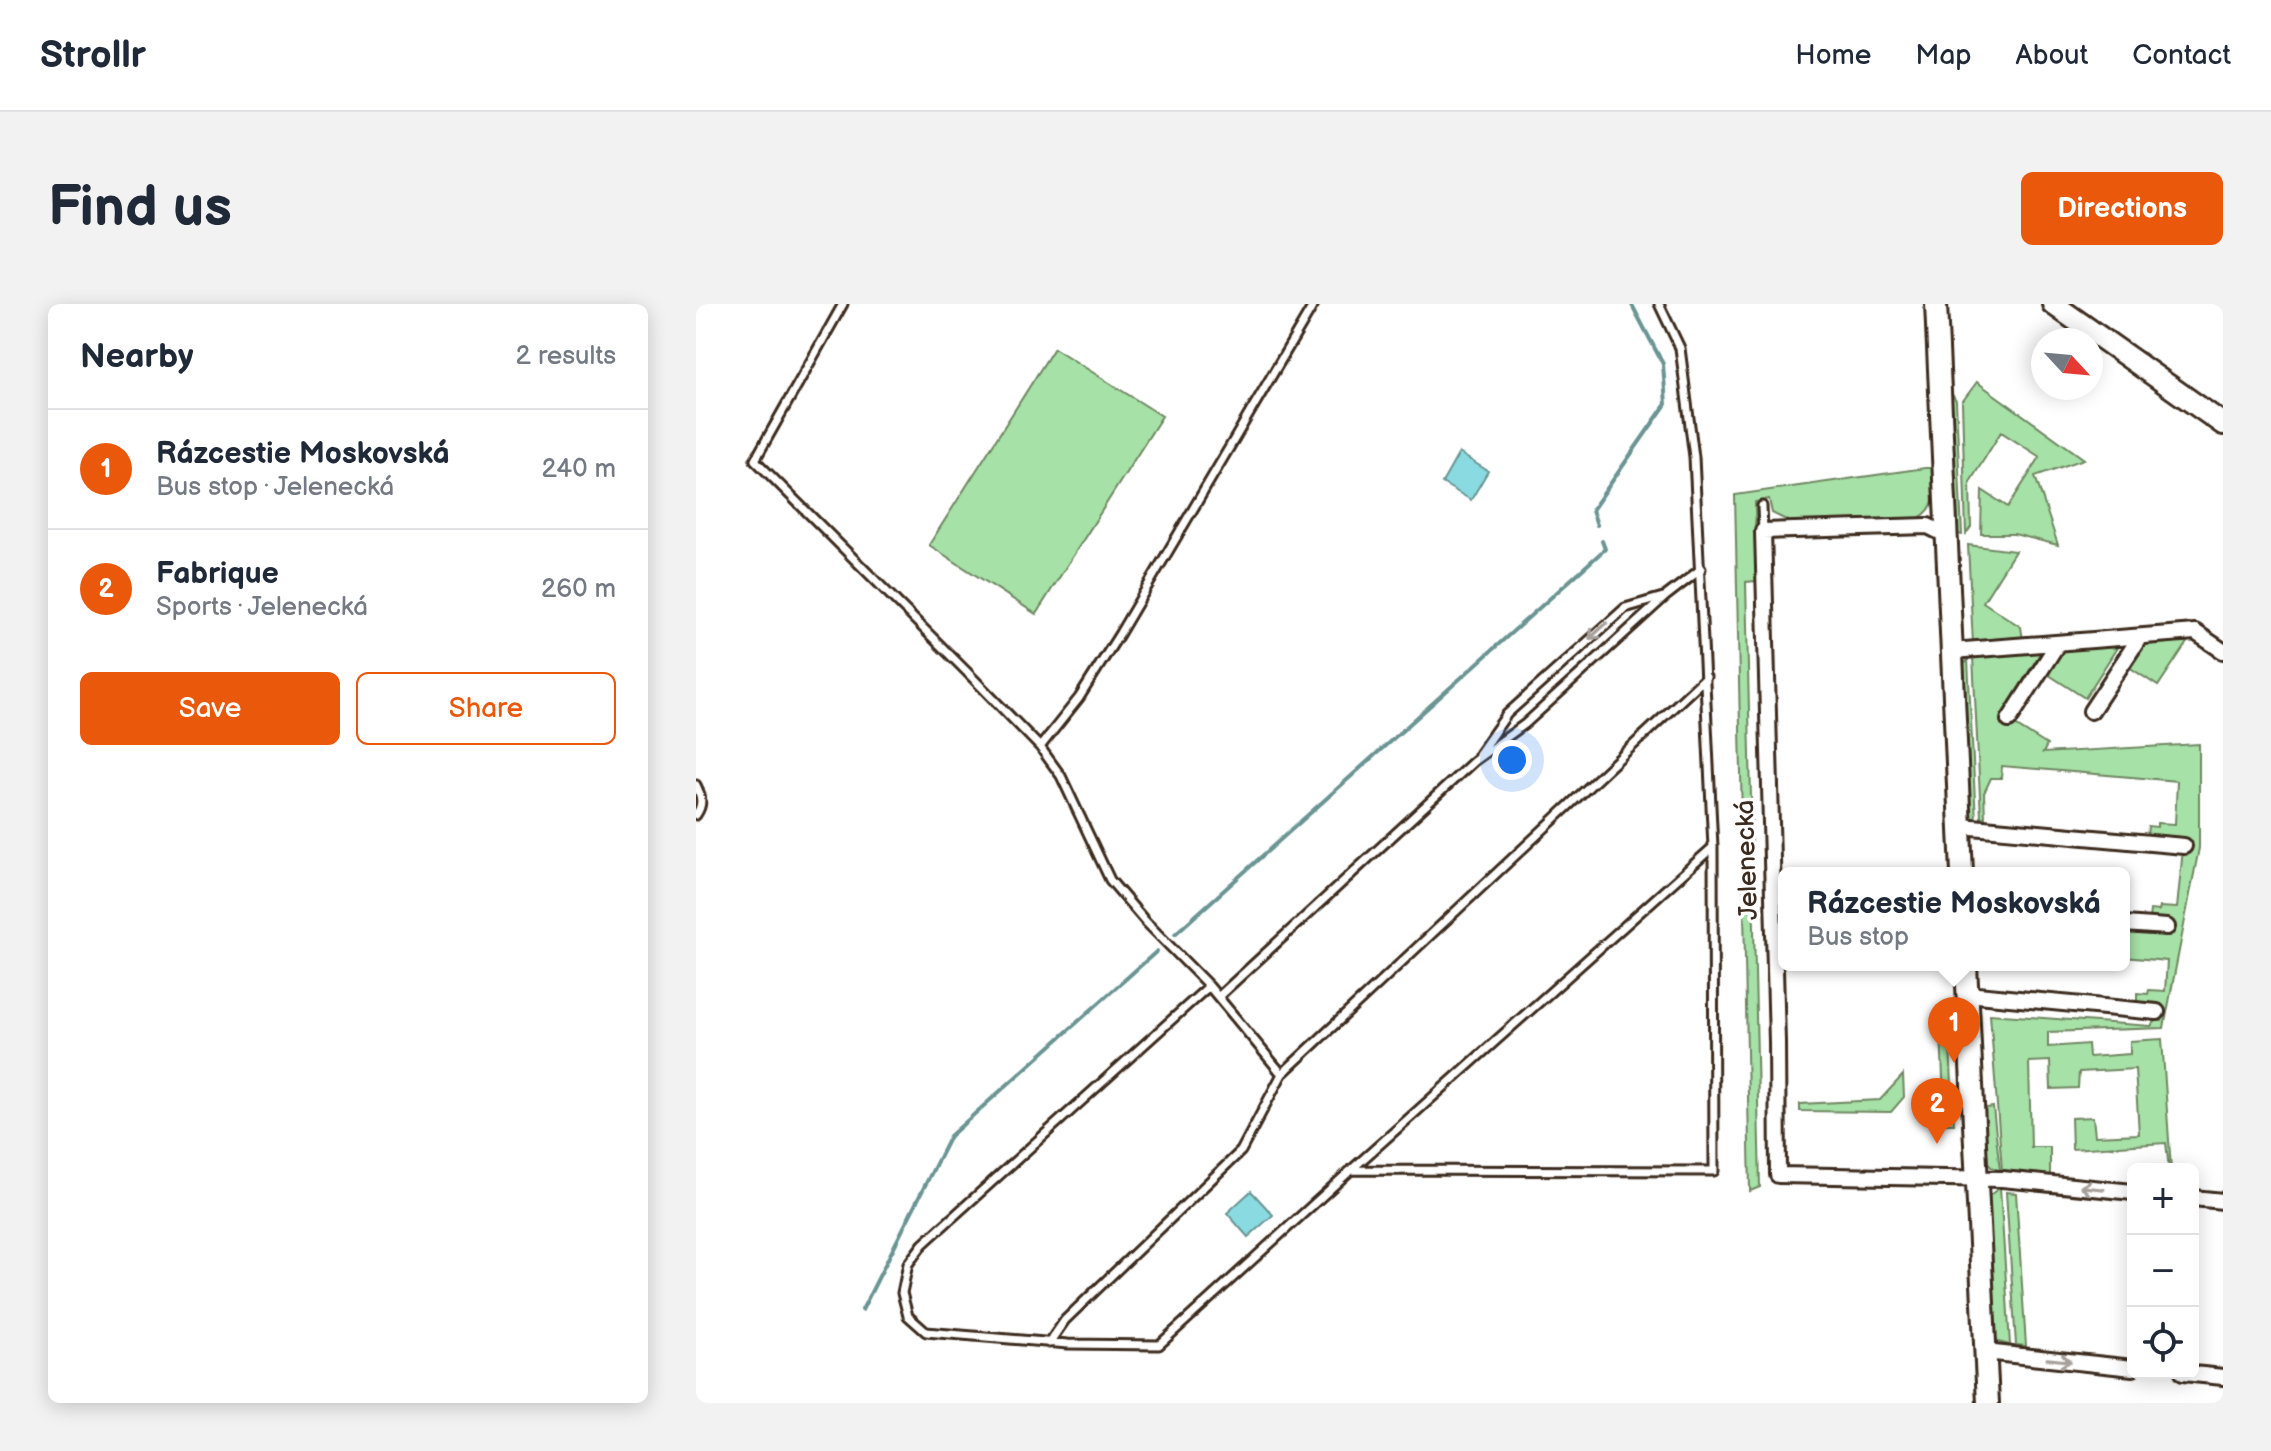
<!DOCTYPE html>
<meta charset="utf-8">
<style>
:root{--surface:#fff;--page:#f2f2f3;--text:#1f2937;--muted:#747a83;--line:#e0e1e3;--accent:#ea580c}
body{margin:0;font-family:"Balsamiq Sans",sans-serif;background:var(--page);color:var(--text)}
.controls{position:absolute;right:24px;bottom:24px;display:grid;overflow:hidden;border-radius:12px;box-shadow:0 4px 20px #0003}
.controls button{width:72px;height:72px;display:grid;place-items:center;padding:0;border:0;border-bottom:2px solid var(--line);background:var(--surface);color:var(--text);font:40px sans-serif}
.compass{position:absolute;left:1335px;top:24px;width:72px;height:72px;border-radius:50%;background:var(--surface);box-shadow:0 4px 20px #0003;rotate:116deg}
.you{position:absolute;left:816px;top:456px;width:28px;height:28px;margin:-20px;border:6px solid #fff;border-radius:50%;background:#1a73e8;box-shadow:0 0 0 12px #1a73e833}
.badge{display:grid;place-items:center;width:52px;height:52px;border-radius:50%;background:var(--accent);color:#fff;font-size:26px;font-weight:700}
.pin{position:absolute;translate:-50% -66px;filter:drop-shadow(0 2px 4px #0008)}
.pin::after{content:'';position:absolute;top:42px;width:28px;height:24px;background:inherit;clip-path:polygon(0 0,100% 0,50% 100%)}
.popup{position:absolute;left:1082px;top:563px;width:352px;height:104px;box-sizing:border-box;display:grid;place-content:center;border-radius:12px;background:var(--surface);filter:drop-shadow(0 2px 6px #0005);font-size:26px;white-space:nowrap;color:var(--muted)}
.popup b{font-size:30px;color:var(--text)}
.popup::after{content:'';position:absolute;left:50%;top:100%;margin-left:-16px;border:16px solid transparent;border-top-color:var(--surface)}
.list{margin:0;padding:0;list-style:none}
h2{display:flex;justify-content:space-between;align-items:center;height:104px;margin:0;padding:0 32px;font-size:34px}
h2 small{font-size:26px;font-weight:400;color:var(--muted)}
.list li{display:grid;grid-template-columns:52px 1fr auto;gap:24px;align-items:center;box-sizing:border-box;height:120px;padding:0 32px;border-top:2px solid var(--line)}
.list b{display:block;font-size:30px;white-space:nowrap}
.list p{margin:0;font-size:26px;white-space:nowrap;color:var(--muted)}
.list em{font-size:26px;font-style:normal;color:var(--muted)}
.actions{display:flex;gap:16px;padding:24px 32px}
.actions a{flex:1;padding:18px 0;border:2px solid var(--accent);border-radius:12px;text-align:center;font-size:28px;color:var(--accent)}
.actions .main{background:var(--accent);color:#fff}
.icon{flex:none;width:44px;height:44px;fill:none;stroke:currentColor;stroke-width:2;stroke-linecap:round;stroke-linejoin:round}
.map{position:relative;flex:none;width:1527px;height:1099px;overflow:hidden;border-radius:12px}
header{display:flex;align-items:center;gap:48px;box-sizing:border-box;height:112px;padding:0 40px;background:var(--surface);border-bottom:2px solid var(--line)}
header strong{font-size:38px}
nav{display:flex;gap:44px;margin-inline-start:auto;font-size:28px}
.intro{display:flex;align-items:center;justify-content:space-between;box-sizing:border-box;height:192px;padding:0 48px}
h1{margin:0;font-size:56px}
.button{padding:20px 36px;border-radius:12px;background:var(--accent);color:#fff;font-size:28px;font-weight:700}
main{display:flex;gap:48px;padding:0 48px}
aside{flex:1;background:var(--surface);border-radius:12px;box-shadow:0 4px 20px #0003}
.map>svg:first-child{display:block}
.green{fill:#a6e1a7;stroke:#708662;stroke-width:2}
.water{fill:#89dbe1;stroke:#6a9493;stroke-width:2}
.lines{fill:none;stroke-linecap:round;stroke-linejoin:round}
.stream{stroke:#6a9493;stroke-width:4}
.lane-casing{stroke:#3b2a1e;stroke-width:13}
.street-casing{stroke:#3b2a1e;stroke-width:20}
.secondary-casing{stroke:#3b2a1e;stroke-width:26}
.lane{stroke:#fff;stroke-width:7}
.street{stroke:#fff;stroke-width:14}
.secondary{stroke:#fff;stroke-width:20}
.oneway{stroke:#a79f9a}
.labels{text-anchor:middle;stroke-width:7;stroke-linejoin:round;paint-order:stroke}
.street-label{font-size:26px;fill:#3b2a1e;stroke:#fff}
</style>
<header>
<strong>Strollr</strong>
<nav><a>Home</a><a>Map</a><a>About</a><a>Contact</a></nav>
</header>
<div class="intro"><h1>Find us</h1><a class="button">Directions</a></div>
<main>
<aside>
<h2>Nearby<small>2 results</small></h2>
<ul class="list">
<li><span class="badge">1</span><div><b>Rázcestie Moskovská</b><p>Bus stop · Jelenecká</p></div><em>240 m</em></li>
<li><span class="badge">2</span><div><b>Fabrique</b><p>Sports · Jelenecká</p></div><em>260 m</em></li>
</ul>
<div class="actions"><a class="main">Save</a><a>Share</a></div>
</aside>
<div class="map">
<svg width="1527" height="1099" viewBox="0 0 1527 1099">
<rect width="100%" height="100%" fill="#fff"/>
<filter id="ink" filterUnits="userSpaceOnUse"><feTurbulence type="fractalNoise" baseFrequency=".0125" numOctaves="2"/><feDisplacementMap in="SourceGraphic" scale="16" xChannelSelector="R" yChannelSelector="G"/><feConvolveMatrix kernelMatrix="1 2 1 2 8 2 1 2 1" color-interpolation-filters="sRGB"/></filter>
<g filter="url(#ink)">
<path class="green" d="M358,44L466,112L340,310L233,241Z
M1281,78L1388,155L1339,172L1362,241L1318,230H1285L1286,186L1312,203L1344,153L1305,128L1274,178L1275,223L1270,230L1266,98Z
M1250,80L1260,97L1266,231L1259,229Z
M1229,164H1237C1238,184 1243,203 1223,214L1094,218L1076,209L1073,195L1059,198L1060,277L1050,278L1064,883L1054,887L1039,191Z
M1272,241L1319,247L1287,298L1325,323L1327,336L1277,340Z
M1492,337L1462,382L1433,363L1447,341Z
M1422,342L1389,394L1350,369L1364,347Z
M1345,348L1305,412L1351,441L1347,449L1503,440V544L1468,724L1352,728V743L1392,740L1393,753L1434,750V737L1466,735L1475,865H1473L1470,839L1376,845L1375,814L1397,813L1399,832L1443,830L1439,765L1383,768L1382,784L1355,785L1354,757L1333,758L1335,843H1354V871L1306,866L1294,710L1455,722L1460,717H1466L1467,709L1461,708L1462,699L1441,698V689L1452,690L1453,686L1469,687L1471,657L1428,653V628L1473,632L1474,617L1453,615L1454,606L1463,607L1464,603L1481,604L1488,535L1451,532L1452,522L1461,523V519L1479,520L1481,477L1306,462L1305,474H1295L1288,489L1289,513H1285L1277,353Z
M1272,356L1280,517L1271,510L1264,364Z
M1253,721L1258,820H1249L1245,728Z
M1207,771L1208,793L1195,808L1104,807V800L1184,796Z
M1297,803L1304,867L1295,863L1289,854L1285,805Z
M1304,883L1314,1041L1302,1038L1297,1031L1290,903L1294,891Z
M1310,888L1320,889L1330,1042L1320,1041Z"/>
<path class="water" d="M763,149L792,167L775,196L746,179Z
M555,887L577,911L552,933L531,909Z"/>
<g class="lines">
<path class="stream" d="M901,221L896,206L970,100L967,60L936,1
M479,630L909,245L906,237
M166,1006L254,832L461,647"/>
<defs>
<path id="lane" d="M147,0L59,156L270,367L344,443L365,472L414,576L449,617L513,682L227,940L212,960L206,989L212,1012L230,1028L372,1040L463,1041L655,866
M963,0L984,44L998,153L1017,543L1018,867L655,866L1017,543
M1066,202L1067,227
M344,443L383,394L424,329L618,0
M783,450L811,410L929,304L967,293
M0,481C6,493 7,501 0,511
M522,693L778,457L829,420L970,292L1005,265
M586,770L1010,373
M353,1039L369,1016L545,847L586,770L513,682"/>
<path id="street" d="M1250,231L1232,222L1067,227L1081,738L1082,871L1306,875L1437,888
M1256,347L1499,328L1527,347
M1395,407L1444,333
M1313,416L1362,339
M1265,522L1488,542
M1428,620L1471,623
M1271,690L1461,708
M1497,894L1527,897
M1289,1048L1437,1064
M1487,1069L1527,1073"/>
<path id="secondary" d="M1240,0L1266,569
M1357,0L1527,120
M1270,661L1292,1099"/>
</defs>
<use href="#lane" class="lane-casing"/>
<use href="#street" class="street-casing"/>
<use href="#secondary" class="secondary-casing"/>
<use href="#lane" class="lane"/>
<use href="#street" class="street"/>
<use href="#secondary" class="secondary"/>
</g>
<defs><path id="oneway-shaft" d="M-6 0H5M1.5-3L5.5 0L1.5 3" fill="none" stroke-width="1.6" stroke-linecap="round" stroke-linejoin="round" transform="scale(2)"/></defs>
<g class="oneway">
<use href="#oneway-shaft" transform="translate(902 327) rotate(138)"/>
<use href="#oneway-shaft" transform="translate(1396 884) rotate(-174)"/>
<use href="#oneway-shaft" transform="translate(1363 1056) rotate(6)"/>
</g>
</g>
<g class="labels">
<g class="street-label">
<text transform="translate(1050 556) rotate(-92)" y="9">Jelenecká</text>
</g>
</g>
</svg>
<div class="controls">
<button>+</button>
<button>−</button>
<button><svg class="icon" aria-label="locate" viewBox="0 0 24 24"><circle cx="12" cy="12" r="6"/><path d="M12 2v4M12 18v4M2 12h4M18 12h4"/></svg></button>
</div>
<svg class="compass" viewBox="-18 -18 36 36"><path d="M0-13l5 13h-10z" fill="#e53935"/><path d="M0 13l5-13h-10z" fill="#747a83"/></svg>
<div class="you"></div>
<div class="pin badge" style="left:1258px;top:759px">1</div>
<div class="popup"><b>Rázcestie Moskovská</b>Bus stop</div>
<div class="pin badge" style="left:1241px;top:840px">2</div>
</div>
</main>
